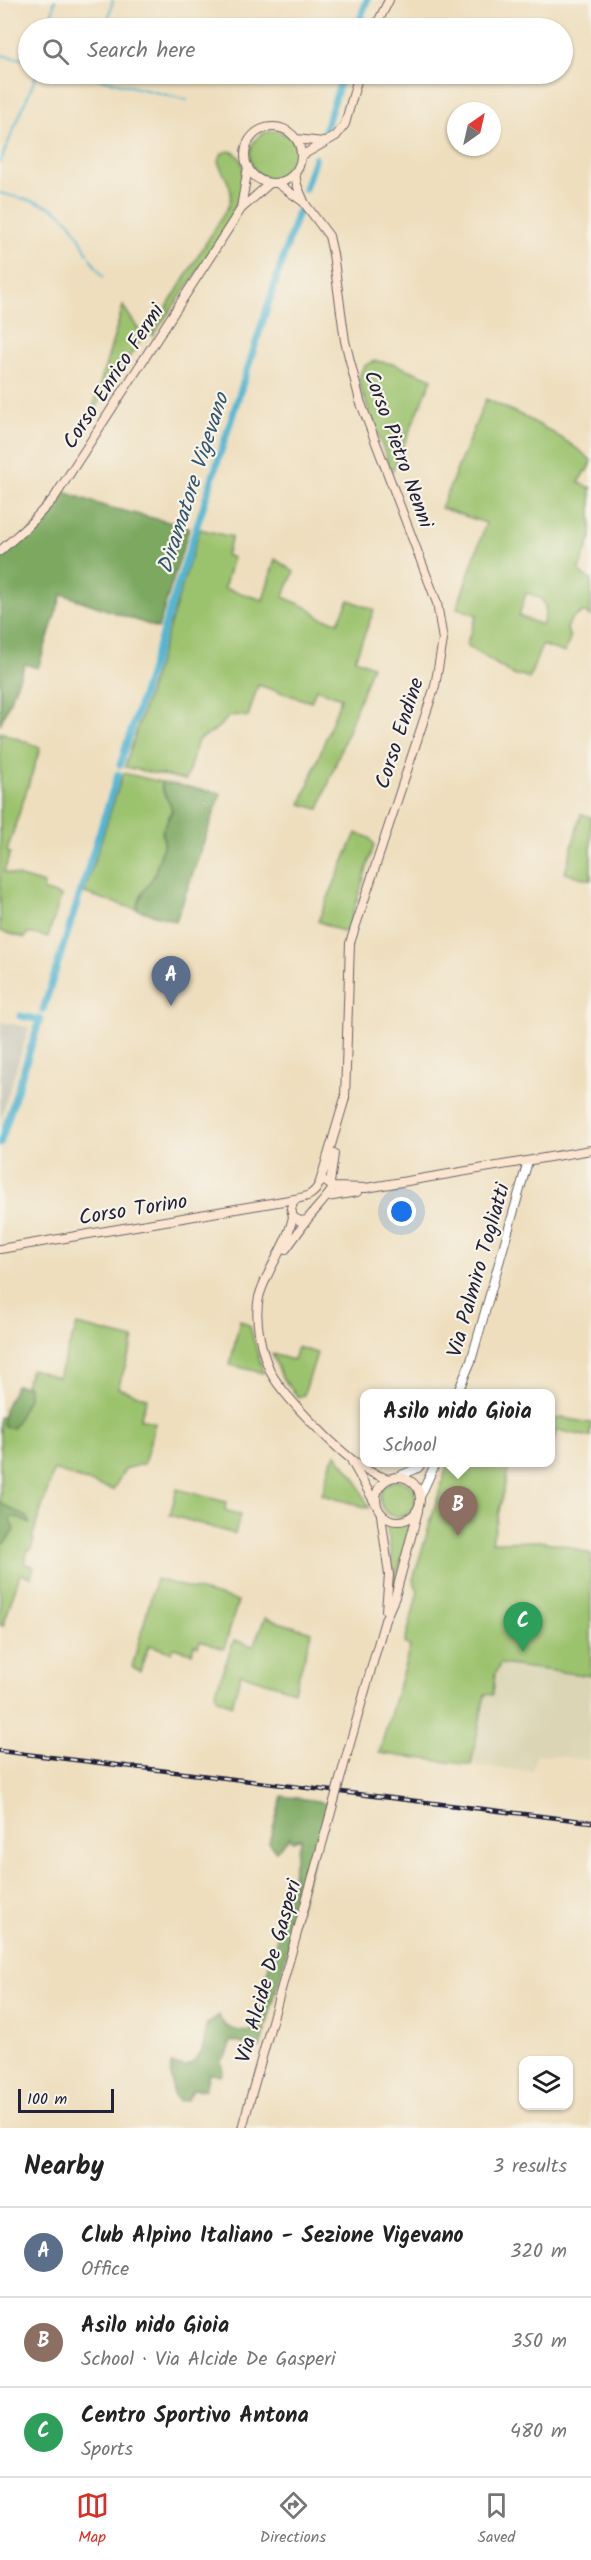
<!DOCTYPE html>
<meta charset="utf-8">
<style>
:root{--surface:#fff;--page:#f6f6f6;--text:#222;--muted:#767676;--line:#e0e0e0;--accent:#d93025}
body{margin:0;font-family:Kalam,sans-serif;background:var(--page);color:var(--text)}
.controls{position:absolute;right:18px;bottom:18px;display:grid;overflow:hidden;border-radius:12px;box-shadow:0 2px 4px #0004}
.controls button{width:54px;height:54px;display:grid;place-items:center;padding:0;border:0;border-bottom:2px solid var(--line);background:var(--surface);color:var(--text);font:30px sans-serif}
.compass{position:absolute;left:447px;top:102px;width:54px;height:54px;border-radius:50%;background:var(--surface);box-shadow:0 2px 4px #0004;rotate:34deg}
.scale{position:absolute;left:18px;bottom:15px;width:96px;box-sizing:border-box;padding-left:6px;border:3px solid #22223b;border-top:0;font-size:16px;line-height:21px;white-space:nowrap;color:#22223b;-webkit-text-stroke:4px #f7f3e8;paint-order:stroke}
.you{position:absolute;left:402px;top:1212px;width:21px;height:21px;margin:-15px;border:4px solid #fff;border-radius:50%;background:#1a73e8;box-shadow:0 0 0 9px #1a73e833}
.badge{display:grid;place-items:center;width:39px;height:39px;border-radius:50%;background:var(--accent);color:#fff;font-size:20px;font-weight:700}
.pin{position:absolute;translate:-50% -50px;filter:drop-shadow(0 2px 3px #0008)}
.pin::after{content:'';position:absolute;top:32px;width:21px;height:18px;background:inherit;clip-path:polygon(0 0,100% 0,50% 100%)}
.popup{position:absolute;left:360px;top:1389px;width:195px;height:78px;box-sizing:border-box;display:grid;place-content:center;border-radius:12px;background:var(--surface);filter:drop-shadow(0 2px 4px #0005);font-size:20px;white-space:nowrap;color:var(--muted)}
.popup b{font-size:22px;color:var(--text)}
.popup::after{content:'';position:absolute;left:50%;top:100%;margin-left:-12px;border:12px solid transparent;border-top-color:var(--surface)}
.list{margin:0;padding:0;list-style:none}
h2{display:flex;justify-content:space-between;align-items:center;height:78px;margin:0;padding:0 24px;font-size:26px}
h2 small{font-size:20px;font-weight:400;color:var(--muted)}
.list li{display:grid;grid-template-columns:39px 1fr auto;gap:18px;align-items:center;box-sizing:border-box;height:90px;padding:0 24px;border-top:2px solid var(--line)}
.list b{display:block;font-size:22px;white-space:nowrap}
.list p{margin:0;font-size:20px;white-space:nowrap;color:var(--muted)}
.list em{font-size:20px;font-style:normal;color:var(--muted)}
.icon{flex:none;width:33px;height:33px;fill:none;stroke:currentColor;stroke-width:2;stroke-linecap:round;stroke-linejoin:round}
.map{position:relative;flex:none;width:591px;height:2128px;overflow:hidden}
.search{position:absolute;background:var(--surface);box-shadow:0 2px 4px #0004;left:18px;right:18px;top:18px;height:66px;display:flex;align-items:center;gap:15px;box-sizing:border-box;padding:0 21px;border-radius:33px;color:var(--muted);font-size:22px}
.sheet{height:348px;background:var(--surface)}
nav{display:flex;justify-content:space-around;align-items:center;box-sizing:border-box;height:84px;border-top:2px solid var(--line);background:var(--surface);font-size:16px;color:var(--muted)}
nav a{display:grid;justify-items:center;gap:3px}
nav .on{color:var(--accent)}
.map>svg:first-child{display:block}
.built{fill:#dbd5b5}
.industrial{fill:#c6c5b8}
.green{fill:#9bc26d;stroke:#5e7254;stroke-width:1.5;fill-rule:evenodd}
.forest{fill:#7ca860;stroke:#4f654e;stroke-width:1.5}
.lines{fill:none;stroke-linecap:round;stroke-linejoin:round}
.stream{stroke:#53b6d2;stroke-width:2}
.canal{stroke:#53b6d2;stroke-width:7}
.tertiary-casing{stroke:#696468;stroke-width:10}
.secondary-casing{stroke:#696468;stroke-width:10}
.tertiary{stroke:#fff;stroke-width:8}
.secondary{stroke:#fce5d0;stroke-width:8}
.rail-casing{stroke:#22223b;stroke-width:4.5}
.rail{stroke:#f7f3e8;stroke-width:2;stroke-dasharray:7;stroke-linecap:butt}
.secondary-bridge-casing{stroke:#696468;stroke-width:10;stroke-linecap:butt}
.secondary-bridge{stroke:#fce5d0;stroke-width:8}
.labels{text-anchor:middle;stroke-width:4.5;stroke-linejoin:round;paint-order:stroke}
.street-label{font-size:21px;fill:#22223b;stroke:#f7f3e8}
.water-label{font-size:22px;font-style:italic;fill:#335670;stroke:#f7f3e8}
</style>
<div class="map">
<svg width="591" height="2128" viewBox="0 0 591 2128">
<rect width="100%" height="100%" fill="#f7f3e8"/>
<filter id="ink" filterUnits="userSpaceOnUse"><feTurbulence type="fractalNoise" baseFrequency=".0167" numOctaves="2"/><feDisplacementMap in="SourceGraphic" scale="12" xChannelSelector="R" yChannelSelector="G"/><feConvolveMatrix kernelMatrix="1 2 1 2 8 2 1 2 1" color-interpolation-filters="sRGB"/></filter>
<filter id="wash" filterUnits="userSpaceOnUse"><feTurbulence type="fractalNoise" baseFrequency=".008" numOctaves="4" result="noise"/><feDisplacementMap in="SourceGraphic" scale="24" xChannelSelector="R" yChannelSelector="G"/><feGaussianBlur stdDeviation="1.35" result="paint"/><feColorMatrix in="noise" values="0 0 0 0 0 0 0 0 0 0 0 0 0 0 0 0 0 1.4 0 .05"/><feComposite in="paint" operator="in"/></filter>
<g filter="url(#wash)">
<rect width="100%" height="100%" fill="#eedebd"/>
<path class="built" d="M500,1663L591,1676L590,1760L537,1754L532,1772L471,1765L485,1693L493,1695Z"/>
<path class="industrial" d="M0,1022L29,1027L0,1121Z"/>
<path class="green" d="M250 155a24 24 0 1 1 48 0a24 24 0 1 1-48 0Z
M229,151C248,154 245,186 239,199C219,247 181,293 153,336L151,333L228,207C236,187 225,180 218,162L222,153Z
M123,306L141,333V339L91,415Z
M376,361L394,364L432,379L392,472L359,384C359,371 363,364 376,361Z
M486,399C523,415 561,434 591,460L588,471H585L579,482L590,488L591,486V537L579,570L581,574L591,580V617L583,612L571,619L567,629L570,638L565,653L542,645L529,679L522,675L515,676L466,645L477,615L457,608L486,523L441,508ZM526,593C546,597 549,607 542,625L519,616Z
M200,529L232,537L226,555L233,558L224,588L263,600L275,559L294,572L283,597C298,604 309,606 321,618L338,622L349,600L374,610L355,659L372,666L319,809L301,804L341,698L316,689L311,702L258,685L248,717C224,711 228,722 211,733C207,736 202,737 198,740L186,780L125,767Z
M0,732L37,746L40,749L7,851L10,853L4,872L44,884L43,890L61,896L48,937L27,933L25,938L0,931Z
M123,773L161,782C160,791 169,800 172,809L162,832L164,843L154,876L143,892L137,906L138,910L84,893Z
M581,814L591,817V880L565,873Z
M356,833L370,838L374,845L348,929L343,932L318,921Z
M240,1320L250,1326L263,1373L230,1365Z
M77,1325L134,1339L118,1388L147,1398L140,1419L155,1423L144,1464L125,1469L113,1490L54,1470L32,1538L34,1539L31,1550H28L24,1563L34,1567L31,1577L20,1574L3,1626L0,1625V1544L13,1530L9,1519L14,1516L29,1523L0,1503V1417L3,1418L28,1387L25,1385L31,1369L58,1377Z
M297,1347L317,1353L304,1395L298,1397L283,1379L272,1354L293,1360Z
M564,1418L591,1423L590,1437L556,1430L554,1439L551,1438V1420Z
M336,1454L356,1479L369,1508L322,1495L332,1459H334Z
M448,1463H510L492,1542L540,1541L564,1545L591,1554V1676L500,1664L495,1675L493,1695L485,1694L471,1765L379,1753L410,1647L405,1643L418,1591L413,1580Z
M380 1499a18 18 0 1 1 36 0a18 18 0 1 1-36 0Z
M177,1489L226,1502L225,1510L240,1515L235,1534L170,1515Z
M386,1522L403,1525L412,1522L393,1590L392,1558Z
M156,1579L238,1601L224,1649L200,1641L198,1646L194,1645L192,1653L173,1648L171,1652L149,1645L140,1671L132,1667Z
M265,1618L312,1632L294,1691L241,1674L232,1705L217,1699L215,1694L234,1640L253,1646Z"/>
<path class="forest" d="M65,492L104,506L189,527L188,532L158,628L62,594L38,668L25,664L0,725V558L43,520Z
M161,782L221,793L176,921L138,910L137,906L143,892L154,876L164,843L163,829L172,812C172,801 161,793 161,782Z
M16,1385L28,1387V1398L15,1425L13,1428L4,1426L3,1423L4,1410Z
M0,1503L27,1517L30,1524L14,1516L10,1519L14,1530L6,1542L0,1544Z
M282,1796L318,1801L328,1805L260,2048L231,2041L226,2055L221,2060L223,2072L221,2075L209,2074L205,2089L193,2090L187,2100L179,2101L173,2095L171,2064L186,2067C204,2057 204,2045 206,2025L219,2015C222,2029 238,2031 250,2032L293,1881L294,1863L301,1838L293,1841L290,1837L276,1851L269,1842Z"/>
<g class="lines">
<path class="stream" d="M49,28L55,0
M106,28L113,0
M0,55L28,60
M93,77L187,100
M0,162L37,74
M0,193C21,199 51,202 66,218C76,227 82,243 88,254
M90,258L103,277"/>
<path class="canal" d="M357,28L367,0
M325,130L343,74
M305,189L315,158
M120,765L298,212
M43,1010L118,774
M20,1016L40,1020
M0,1144L40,1019"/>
</g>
</g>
<g filter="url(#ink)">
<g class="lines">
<defs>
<path id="tertiary" d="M457,1394L471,1361L528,1161
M397,1477L418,1468L422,1462
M420,1497L436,1462"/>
<path id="secondary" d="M375,28L389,0
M245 155a28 28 0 1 1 56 0a28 28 0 1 1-56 0Z
M296,139L323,142
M301,156L336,136L345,124L359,74
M295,173L297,185L305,204L329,236L333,254L345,341L360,401L437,603L443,640L435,686L350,943L345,1098L320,1182
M277,183L305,203
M241,208L248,167
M0,551L29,525L54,498L241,209L270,183
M325,1181L333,1187C331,1194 314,1210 307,1220L300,1221L293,1217L291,1208L295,1199C308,1197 315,1194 320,1182Z
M330,1183L334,1154
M333,1187L366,1188L591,1150
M327,1197L357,1192
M293,1217C287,1246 267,1268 259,1297C254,1319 261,1352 271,1373C284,1397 343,1457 367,1470C373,1474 381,1476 388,1479
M0,1249L295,1199
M286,1249L307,1220
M352,1462L375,1503
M376 1499a22 22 0 1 1 44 0a22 22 0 1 1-44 0Z
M381,1515L389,1575L386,1610
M347,1754L385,1620L395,1597L418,1511
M242,2128L328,1823"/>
</defs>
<use href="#tertiary" class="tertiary-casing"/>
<use href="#secondary" class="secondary-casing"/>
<use href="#tertiary" class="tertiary"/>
<use href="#secondary" class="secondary"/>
<defs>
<path id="rail" d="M0,1751L591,1822"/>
</defs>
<use href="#rail" class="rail-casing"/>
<use href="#rail" class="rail"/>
<defs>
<path id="secondary-bridge" d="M328,1823L347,1754"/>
</defs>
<use href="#secondary-bridge" class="secondary-bridge-casing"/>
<use href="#secondary-bridge" class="secondary-bridge"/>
</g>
</g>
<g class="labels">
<g class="street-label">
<text transform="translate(113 376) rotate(-57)" y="7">Corso Enrico Fermi</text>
<text transform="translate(399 449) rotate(70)" y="7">Corso Pietro Nenni</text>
<text transform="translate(399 733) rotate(-72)" y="7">Corso Endine</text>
<text transform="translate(133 1209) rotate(-9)" y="7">Corso Torino</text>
<text transform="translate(478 1270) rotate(-74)" y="7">Via Palmiro Togliatti</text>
<text transform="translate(268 1971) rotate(-74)" y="7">Via Alcide De Gasperi</text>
</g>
<g class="water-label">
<text transform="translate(192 483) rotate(-72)" y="8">Diramatore Vigevano</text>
</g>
</g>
</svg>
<div class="controls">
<button><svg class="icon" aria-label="layers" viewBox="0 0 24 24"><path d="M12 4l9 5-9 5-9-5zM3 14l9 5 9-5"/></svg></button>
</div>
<svg class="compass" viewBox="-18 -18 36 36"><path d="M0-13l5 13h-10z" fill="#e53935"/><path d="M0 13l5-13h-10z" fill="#767676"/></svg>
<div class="scale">100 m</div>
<div class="you"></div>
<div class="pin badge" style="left:171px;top:1006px;background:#5c6f8a">A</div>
<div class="pin badge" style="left:458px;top:1536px;background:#8d6e63">B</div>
<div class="popup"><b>Asilo nido Gioia</b>School</div>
<div class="pin badge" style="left:523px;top:1652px;background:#2e9e5b">C</div>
<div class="search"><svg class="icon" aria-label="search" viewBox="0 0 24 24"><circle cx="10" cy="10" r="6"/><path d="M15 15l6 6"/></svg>Search here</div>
</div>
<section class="sheet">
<h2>Nearby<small>3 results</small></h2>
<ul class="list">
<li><span class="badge" style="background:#5c6f8a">A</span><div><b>Club Alpino Italiano - Sezione Vigevano</b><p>Office</p></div><em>320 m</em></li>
<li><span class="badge" style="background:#8d6e63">B</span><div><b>Asilo nido Gioia</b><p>School · Via Alcide De Gasperi</p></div><em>350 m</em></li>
<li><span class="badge" style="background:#2e9e5b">C</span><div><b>Centro Sportivo Antona</b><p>Sports</p></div><em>480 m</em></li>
</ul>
</section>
<nav>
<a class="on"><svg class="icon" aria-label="map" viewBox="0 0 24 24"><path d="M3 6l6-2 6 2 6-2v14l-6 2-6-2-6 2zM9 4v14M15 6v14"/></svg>Map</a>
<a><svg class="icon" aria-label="directions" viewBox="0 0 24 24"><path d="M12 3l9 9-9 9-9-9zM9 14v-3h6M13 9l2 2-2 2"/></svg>Directions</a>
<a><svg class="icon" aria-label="saved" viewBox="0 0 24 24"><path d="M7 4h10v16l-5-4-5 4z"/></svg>Saved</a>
</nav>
